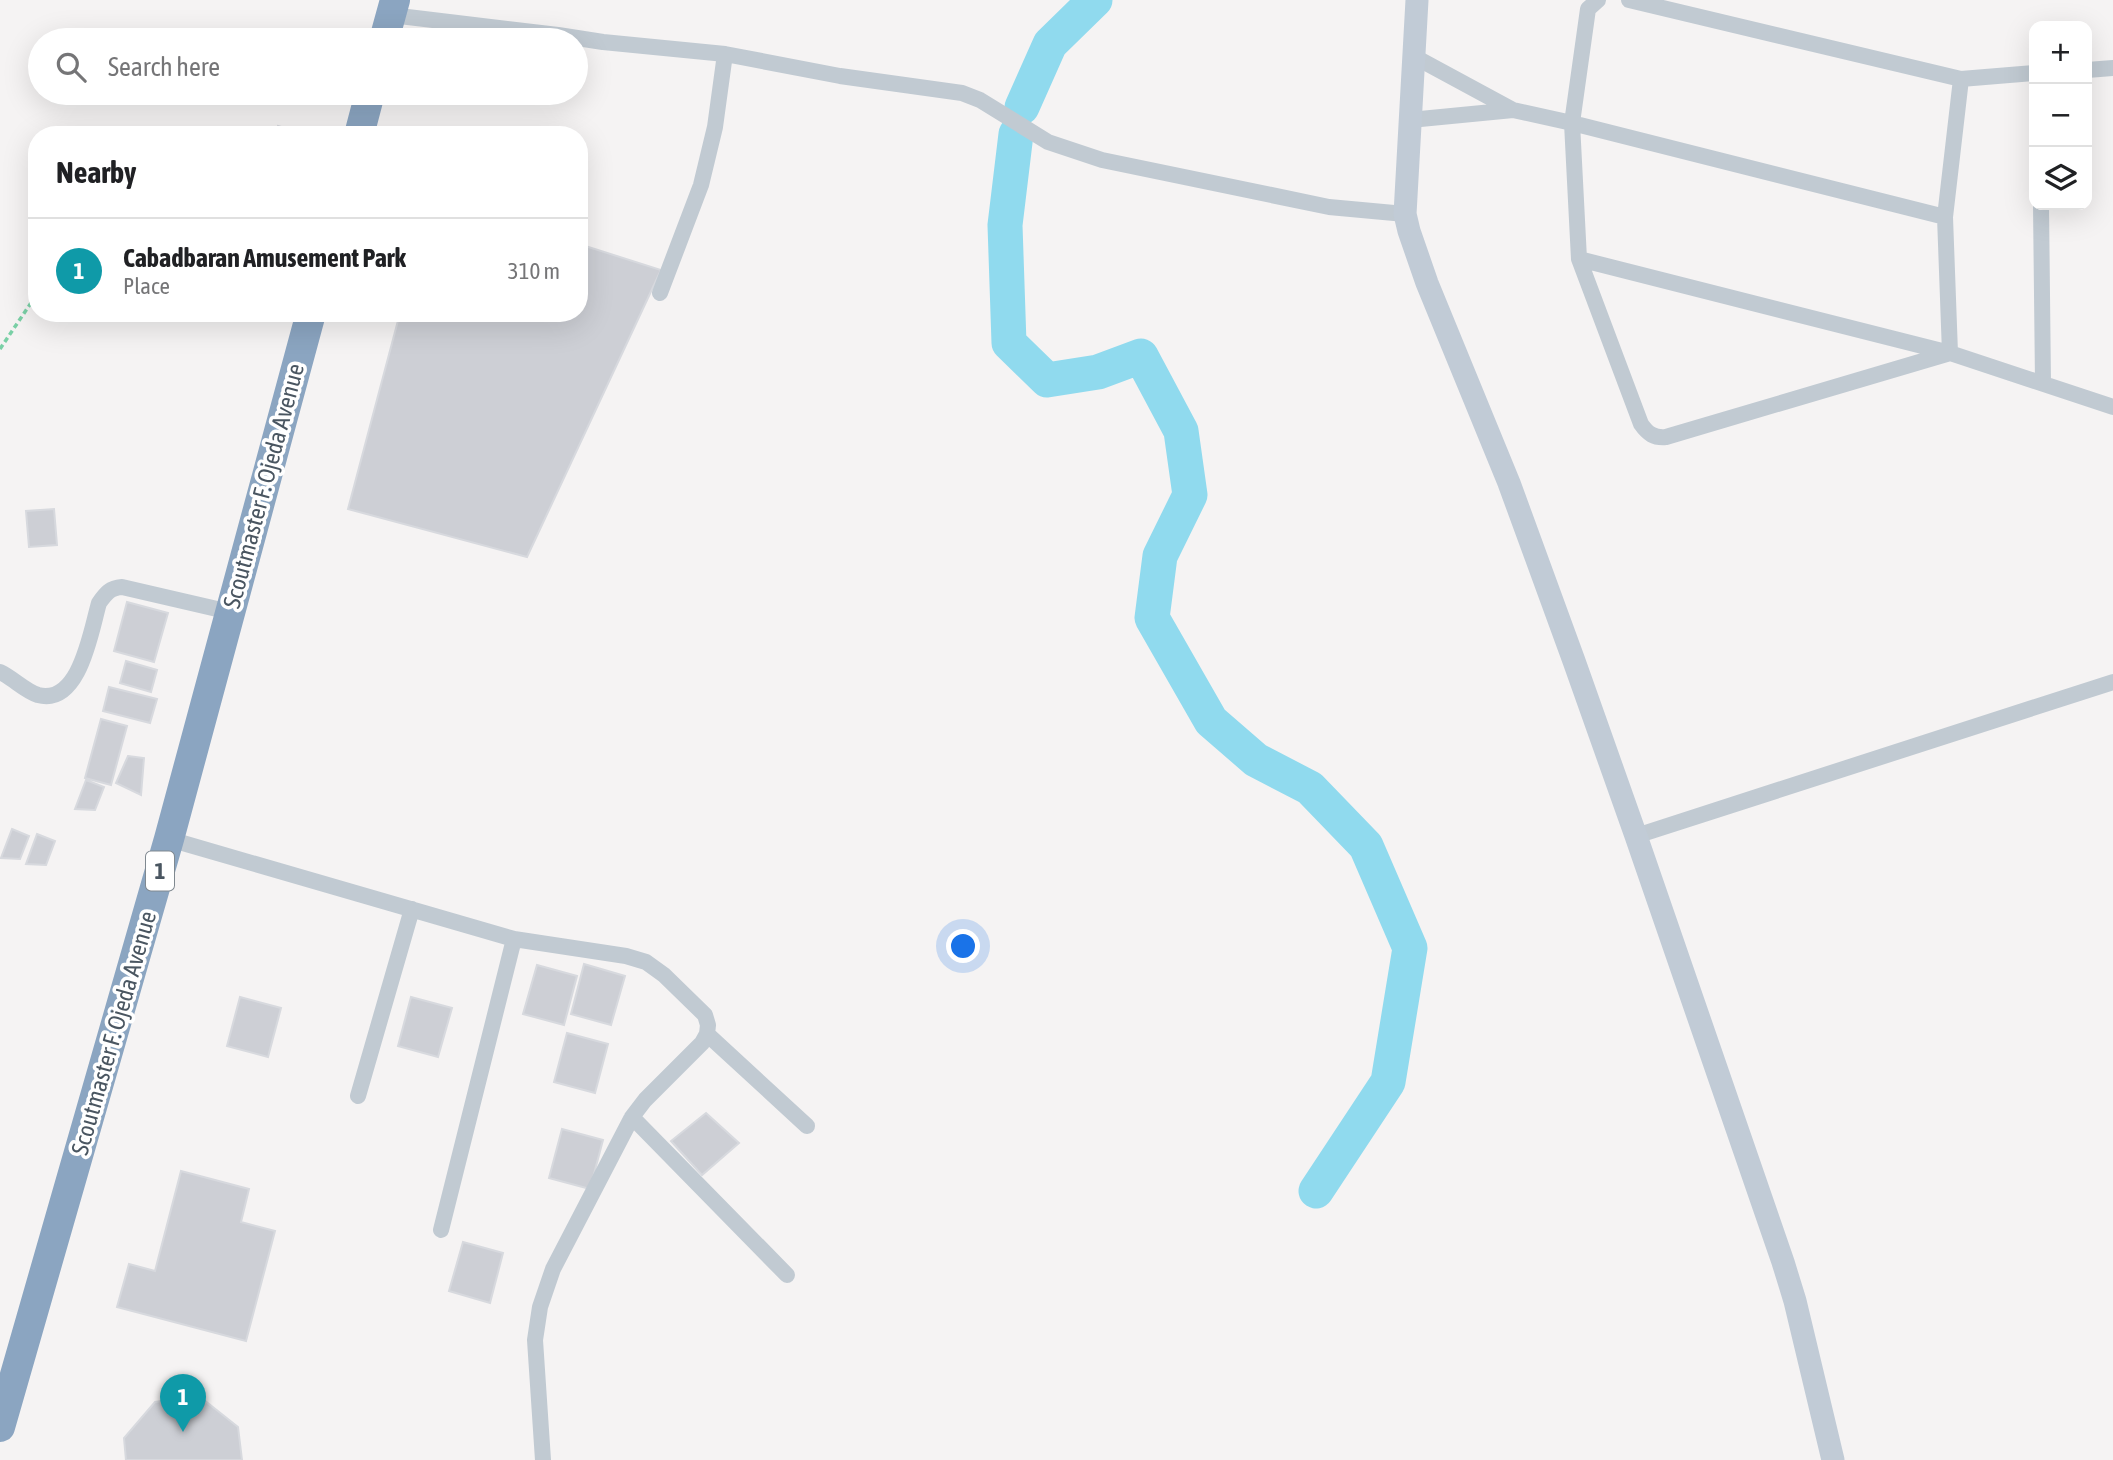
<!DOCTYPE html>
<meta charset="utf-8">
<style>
:root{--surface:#fff;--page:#f2f2f2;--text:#202124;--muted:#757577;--line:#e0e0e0;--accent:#b45309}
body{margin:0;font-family:"Asap Condensed",sans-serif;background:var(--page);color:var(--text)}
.controls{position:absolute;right:21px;top:21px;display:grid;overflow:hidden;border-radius:14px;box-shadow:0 7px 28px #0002}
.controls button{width:63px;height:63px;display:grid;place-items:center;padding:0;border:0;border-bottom:2px solid var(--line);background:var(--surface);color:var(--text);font:35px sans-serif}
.you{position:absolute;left:964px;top:947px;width:24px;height:24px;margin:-18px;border:5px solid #fff;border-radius:50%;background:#1a73e8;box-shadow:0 0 0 10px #1a73e833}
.badge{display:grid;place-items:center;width:46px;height:46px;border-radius:50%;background:var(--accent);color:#fff;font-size:23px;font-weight:700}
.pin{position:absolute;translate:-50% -58px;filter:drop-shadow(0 2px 4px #0008)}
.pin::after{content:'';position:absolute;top:37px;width:24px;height:21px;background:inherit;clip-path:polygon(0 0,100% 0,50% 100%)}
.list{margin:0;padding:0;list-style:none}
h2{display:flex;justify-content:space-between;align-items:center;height:91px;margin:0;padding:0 28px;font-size:30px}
h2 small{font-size:23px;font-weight:400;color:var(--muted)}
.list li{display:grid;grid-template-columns:46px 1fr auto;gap:21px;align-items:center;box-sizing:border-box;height:105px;padding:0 28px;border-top:2px solid var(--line)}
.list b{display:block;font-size:26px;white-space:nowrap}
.list p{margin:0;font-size:23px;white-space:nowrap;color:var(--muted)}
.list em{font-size:23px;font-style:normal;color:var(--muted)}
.icon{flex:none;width:38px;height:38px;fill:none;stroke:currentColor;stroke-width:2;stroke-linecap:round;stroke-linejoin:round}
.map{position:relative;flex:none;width:2113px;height:1460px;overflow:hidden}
.search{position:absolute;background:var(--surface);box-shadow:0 7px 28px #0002;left:28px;top:28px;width:560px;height:77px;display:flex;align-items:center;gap:18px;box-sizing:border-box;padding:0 24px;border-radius:38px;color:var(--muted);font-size:26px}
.panel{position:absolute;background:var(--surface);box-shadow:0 7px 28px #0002;left:28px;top:126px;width:560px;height:196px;border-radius:28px}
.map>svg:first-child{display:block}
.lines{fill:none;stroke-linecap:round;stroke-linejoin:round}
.river{stroke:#90daee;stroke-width:35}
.building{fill:#cdcfd5;stroke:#d7d9de;stroke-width:2}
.path{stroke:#7ad0a6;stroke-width:3.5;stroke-dasharray:5 3.5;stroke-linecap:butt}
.street{stroke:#c1cad2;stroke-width:16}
.secondary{stroke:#c1cbd6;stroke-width:23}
.highway{stroke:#8ba5c1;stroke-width:30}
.labels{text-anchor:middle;stroke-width:7;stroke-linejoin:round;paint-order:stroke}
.shield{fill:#fff;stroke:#808990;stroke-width:2}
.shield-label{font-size:23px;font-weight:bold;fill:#4a5661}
.street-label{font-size:24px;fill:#4a5661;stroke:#fff}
</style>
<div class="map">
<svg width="2113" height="1460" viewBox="0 0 2113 1460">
<rect width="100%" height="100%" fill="#f5f3f3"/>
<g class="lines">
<path class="river" d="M1022,107L1050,44L1095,0
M1016,134L1005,225L1009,343L1047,380L1098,372L1141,356L1181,431L1190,495L1160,556L1152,618L1211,721L1256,760L1310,788L1366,846L1410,948L1388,1082L1316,1191"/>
</g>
<path class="building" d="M278,126L308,135H276Z
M579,244L661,270L527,557L348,509L400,313H579Z
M54,509L57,545L29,547L26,511Z
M127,602L168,613L154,662L114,651Z
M126,661L157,670L151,692L120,683Z
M109,687L157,699L150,723L103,711Z
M101,719L127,726L111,785L85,778Z
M128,756L144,758L141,795L116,783Z
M86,780L104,787L95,810L75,809Z
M12,829L29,836L20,859L1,858Z
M37,834L55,841L46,865L26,864Z
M584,964L625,976L611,1025L571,1014Z
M537,965L577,976L564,1025L523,1014Z
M240,997L281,1008L268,1057L227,1046Z
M411,997L452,1008L438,1057L398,1046Z
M567,1033L608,1044L595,1093L554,1082Z
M706,1113L739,1143L702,1175L671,1141Z
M562,1129L603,1140L590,1189L549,1178Z
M181,1171L249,1189L241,1222L275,1231L246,1341L117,1307L129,1264L155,1271Z
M463,1242L503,1253L490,1303L449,1291Z
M199,1396L238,1427L242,1460H126L124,1438L155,1402Z"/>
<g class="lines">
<path class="path" d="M0,349L37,294"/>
<path class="street" d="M1598,0L1588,9L1572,123L1579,259L1641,424C1648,434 1654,438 1666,437L1950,353L1945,217L1961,79
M1629,0L1961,79L2034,73
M391,15L558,35L603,42L725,54L840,76L962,93L980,100L1048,142L1102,160L1329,207L1405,214
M1415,57L1513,110L1572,123L1945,217
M2087,70L2113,68
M1410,120L1513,110
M2041,205L2043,383
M1579,259L1950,353L2113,407
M660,293L701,185L715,127L725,54
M0,672C13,678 25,691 38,695C80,706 91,630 99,603C106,593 110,588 122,587L230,612
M1636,836L2113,682
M169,839L514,939L626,956L646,962L664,975L705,1015L708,1025L707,1034L702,1043L645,1100L632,1117L553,1269L540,1307L535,1340L543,1460
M707,1034L807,1126
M358,1096L412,909
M632,1117L787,1275
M441,1230L514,939"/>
<path class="secondary" d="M1417,0L1405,214L1409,231L1427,283L1509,483L1574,661L1636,836L1783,1262L1795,1301L1833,1460"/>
<path class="highway" d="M384,40L395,0
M359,135L370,93
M0,1427L169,839L311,313"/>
</g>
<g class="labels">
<rect class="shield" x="146" y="851.5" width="28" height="39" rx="5"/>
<g class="shield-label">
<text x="160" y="879">1</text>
</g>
<g class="street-label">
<text transform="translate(264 486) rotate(-75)" y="8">Scoutmaster F. Ojeda Avenue</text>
<text transform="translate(114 1033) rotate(-74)" y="8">Scoutmaster F. Ojeda Avenue</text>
</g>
</g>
</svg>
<div class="controls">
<button>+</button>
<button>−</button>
<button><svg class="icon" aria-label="layers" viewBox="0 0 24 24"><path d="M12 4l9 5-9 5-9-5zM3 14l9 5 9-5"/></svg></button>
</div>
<div class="you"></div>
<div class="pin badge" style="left:183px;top:1432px;background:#0f9aa8">1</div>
<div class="search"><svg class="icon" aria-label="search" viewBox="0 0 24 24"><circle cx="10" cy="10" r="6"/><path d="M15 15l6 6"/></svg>Search here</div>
<section class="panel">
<h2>Nearby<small></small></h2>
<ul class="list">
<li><span class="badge" style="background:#0f9aa8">1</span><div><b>Cabadbaran Amusement Park</b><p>Place</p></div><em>310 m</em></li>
</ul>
</section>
</div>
